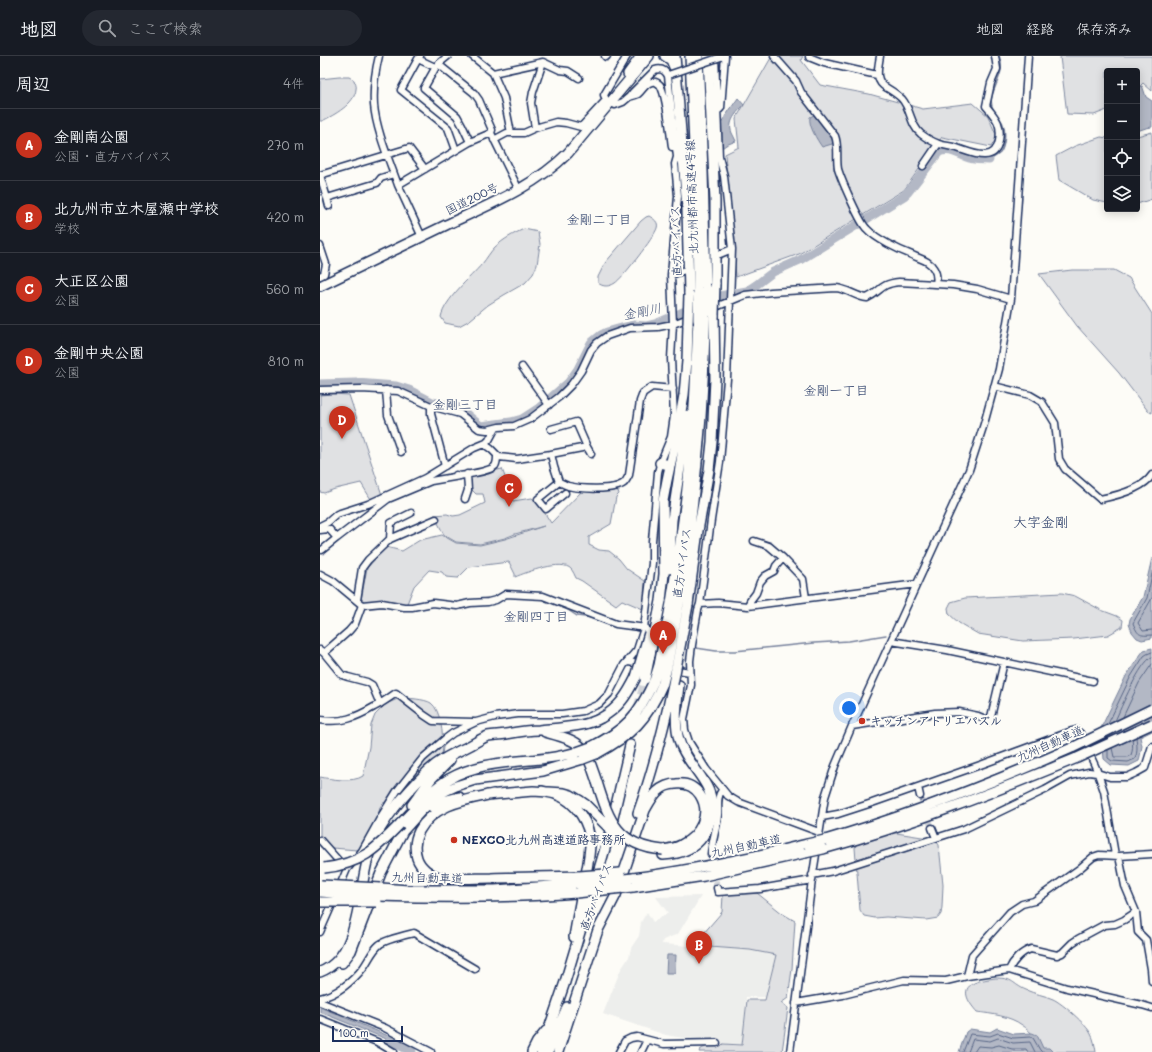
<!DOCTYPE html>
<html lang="ja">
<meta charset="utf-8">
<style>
:root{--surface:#171b24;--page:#242831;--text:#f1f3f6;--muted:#9ea1a6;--line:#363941;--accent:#c8321e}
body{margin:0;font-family:Mali,"Klee One",sans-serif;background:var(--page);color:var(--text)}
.controls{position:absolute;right:12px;top:12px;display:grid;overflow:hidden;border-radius:4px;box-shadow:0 2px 10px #0003}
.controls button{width:36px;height:36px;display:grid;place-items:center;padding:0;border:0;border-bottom:1px solid var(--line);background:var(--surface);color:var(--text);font:20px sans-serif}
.scale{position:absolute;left:12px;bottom:10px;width:71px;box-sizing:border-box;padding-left:4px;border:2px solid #1b2f5e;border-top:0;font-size:11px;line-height:14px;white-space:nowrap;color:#1b2f5e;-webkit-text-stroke:3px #fdfcf7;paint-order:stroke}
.you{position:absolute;left:529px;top:652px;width:14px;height:14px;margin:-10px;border:3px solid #fff;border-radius:50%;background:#1a73e8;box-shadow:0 0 0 6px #1a73e833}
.badge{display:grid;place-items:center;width:26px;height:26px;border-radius:50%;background:var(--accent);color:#fff;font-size:13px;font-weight:700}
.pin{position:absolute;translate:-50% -33px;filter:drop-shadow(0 1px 2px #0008)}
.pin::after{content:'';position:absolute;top:21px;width:14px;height:12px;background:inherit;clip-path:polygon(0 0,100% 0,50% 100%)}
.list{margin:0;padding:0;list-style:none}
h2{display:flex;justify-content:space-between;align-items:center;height:52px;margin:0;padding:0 16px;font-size:17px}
h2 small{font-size:13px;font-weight:400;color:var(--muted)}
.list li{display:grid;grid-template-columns:26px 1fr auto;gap:12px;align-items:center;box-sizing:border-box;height:72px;padding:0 16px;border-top:1px solid var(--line)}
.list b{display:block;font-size:15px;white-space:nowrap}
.list p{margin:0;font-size:13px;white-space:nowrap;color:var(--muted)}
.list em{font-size:13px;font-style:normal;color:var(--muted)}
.icon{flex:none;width:22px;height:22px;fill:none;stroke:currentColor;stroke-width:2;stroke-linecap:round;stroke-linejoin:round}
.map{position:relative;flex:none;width:832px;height:996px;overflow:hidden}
header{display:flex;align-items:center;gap:24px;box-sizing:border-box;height:56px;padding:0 20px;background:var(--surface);border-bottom:1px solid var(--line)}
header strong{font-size:19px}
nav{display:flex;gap:22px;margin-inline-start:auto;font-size:14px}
.search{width:280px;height:36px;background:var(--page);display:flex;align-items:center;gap:10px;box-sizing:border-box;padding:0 14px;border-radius:22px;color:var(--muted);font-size:15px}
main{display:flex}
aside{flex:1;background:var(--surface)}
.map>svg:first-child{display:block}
.built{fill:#edeeec}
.green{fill:#e0e1e3;stroke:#7e88a0}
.water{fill:#b3b8c5;stroke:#76819c}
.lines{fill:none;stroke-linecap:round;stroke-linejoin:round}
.shore{stroke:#586687;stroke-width:1}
.stream{stroke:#76819c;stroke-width:1.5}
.river{stroke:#b3b8c5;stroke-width:9}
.minor-tunnel{stroke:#d0d3d8;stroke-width:6;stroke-dasharray:6 3;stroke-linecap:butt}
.highway-tunnel{stroke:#d0d3d8;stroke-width:9;stroke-dasharray:9 4.5;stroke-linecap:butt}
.minor-casing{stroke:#1b2f5e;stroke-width:9}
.highway-casing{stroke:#1b2f5e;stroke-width:12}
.minor{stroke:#fdfcf7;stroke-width:6}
.highway{stroke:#fdfcf7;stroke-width:9}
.minor-bridge-casing{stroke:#1b2f5e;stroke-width:9;stroke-linecap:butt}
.highway-bridge-casing{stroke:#1b2f5e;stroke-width:12;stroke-linecap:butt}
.minor-bridge{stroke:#fdfcf7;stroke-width:6}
.highway-bridge{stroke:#fdfcf7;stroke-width:9}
.poi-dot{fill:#c8321e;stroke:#fdfcf7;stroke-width:1.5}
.labels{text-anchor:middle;stroke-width:4;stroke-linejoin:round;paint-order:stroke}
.street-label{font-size:12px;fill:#1b2f5e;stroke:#fdfcf7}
.poi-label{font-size:12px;font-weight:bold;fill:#1b2f5e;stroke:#fdfcf7;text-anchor:start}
.neighbourhood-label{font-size:13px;fill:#1b2f5e;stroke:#fdfcf7}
.water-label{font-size:13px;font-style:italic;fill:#49587d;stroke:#fdfcf7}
.quarter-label{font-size:14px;fill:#1b2f5e;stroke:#fdfcf7}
</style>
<header>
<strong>地図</strong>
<div class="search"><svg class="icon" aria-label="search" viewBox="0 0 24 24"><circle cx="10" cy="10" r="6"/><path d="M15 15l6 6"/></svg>ここで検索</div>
<nav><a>地図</a><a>経路</a><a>保存済み</a></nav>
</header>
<main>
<aside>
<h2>周辺<small>4件</small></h2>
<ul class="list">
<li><span class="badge">A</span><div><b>金剛南公園</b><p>公園 · 直方バイパス</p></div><em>270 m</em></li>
<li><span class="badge">B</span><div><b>北九州市立木屋瀬中学校</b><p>学校</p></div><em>420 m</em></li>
<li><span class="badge">C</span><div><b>大正区公園</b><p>公園</p></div><em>560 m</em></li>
<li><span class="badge">D</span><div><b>金剛中央公園</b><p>公園</p></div><em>810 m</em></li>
</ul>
</aside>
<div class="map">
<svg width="832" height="996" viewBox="0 0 832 996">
<rect width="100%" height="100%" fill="#fdfcf7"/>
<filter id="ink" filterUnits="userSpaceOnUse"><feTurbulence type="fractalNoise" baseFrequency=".025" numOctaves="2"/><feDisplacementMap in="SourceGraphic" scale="8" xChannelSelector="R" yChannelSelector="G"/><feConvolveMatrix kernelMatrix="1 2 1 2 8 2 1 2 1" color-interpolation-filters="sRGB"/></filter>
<g filter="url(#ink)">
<path class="built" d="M381,840L358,878L343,884L342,888L430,894L456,899L446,941H426L424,976L422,989L403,988L401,984L391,983L389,985H380L346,979L283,958L300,915L309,901L311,892L319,880L321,866L327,856L333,866L348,857L336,841Z"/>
<path class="green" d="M452,0H483L481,4L500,29L549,38L603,53L653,47L668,60L677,81L671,91L622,81L584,134L479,198L416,221L405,98L419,91L416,63Z
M741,0H832V35L823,27L817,33V15H787V54L774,59L747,58L740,1Z
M19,21H29L34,24C35,27 37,30 36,33C35,48 14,59 2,65H0V23Z
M832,76V143L817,148V80Z
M781,81L787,82V147L773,144L739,124L736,100L755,90Z
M329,160C334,163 339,166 337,172C335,180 302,223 295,227C289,231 283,231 278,227V221L285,207L321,165L326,161Z
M204,173L218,176L220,188L217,209L213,218L205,227L184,239L168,249L150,264L139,270L125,267L121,261C125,243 150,222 162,208C167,202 170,196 175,191C184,183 193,178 204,173Z
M752,214H794L809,222L832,258V357L828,355L799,317L757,270L719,218Z
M12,338L29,339L62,439L52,445L41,427L15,433L4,437L0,436V339Z
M182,413L188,429L187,435L192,441L193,445L212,442L219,448L231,467L263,434H294L298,435L299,438L296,441L291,468L269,481V489L279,494L289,495L299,503L307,513L325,525L323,553L302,544L296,549L262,525L256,522C255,520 253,515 251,513C242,503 207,516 195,521V518L189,506L149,511L138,522L126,521L122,516L109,514L94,530L86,550L44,547L41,544L47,512L66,491L82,495L100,484L122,479L136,487L160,489L185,483L224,470L195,478L185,482L160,488L136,486L124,479L114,459L127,458L133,460L140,459L165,447L163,438H156L152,434L150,420Z
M742,537L755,540L781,554L797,560L803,564L802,571L788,579L754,583L703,585L658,578L639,567L629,558L628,552L631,546L645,542Z
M80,642C88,642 105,643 111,647C121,654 123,679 123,691C122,703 119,716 117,727L93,743L63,747L60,751L55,776L51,788L37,794L0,791V721C11,723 33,727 43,720L49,691L51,669L55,659L66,648Z
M557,774L615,783L619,789L623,829L622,851L621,858L618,862L606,864L566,861L555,862L544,860L540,854L535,792L540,777Z
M437,837L463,858L475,865L472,913L468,942L461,947L468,952L462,996H379L380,994C387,989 392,989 401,990L403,988L422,989L427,944H445L456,899L430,894L377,890L376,886L402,856L403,839Z
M676,922C694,922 692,928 706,934C715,938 724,939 733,943C742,947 767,969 771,978C774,983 775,990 776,996H724C718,987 712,975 702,969C690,960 672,958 657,956C650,948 639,934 654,927C660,924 669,923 676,922Z"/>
<path class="water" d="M822,30L823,32L826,41L832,45V71L826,72L817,75V35L819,31Z
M418,42L424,49C417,56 407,66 412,77C413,80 415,82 416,85L406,89L402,92L391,98L387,101L378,75L388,76L400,68Z
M494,59L515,84L512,88L502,91C497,84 488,69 490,61Z
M832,502V582L822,584L817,582L812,576L809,568L810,563L823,541Z
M832,592V675L820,681L822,690L819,705L809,710L791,709L784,703L781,672L806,620L821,598L824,594Z
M347,899H356L355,917H346Z
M0,951L66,979L70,982L82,988L80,990L64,982L0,956Z
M677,972L694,978L712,977L717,979L723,992H729L733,996H639L646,976L650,973L670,976Z"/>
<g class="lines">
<path class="shore" d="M832,518L827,542L813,567C818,579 819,580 832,579
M832,542L818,567L823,575L832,574
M803,661L819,627L832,608
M795,665C801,652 820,606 832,601
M788,668L810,622L824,600L827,598L832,596
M792,692L794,701H807L811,699C813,694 813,689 812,683
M788,694V702L792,705L808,706L815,703C818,695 817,689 816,681
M643,996L650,978L670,980L678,977L693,982L711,981L713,982L720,994L722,996
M648,996L653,983L670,985L678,982L693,987L710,986L715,996
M654,996L658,990L671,991L679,989L692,993H706L708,996"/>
<path class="stream" d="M674,55C663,38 689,20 679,0
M669,104C673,102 677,100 680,97C685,90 686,76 683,68C682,65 679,62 677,60
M10,526L18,533
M177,546L186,541
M231,546L248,554L257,560L273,562
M43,552L65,551
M297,571L314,574L320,576
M376,592L396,595H415L494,587L529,585L566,579"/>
<path class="river" d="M0,328L36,327L76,330L89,334L112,346L139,352L157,367L161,370L191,366L202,363L219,352L248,327L258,313L271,287L281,279L287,276L305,271L313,269L326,270L338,267L400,240L427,235L436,229L453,216L480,204L584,140L588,136L619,96C630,91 639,99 649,102C656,104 662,104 669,104
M70,984L92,996"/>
<path class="minor-tunnel" d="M600,740L612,772
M391,798L397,832"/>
<path class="highway-tunnel" d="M318,652L324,629"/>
<defs>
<path id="minor" d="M59,0C55,16 53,32 54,49C56,74 70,106 78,129
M100,0L98,3L115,11
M128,0L117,9L104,32L137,60L142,69L150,86
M152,0L173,17L184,42L191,77
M285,0L286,1L287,0
M395,0L399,101L404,120L412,193L407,323L400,406L391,464L380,548L378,554L372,589L370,605L371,629L364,663L365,674L369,686L386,713L408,740L418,746L499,776
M454,0L476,25L481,36L515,80C519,90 516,102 518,113C521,123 540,167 547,173C556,183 579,194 592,199C600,203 609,204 614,213C617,218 617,223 616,228
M489,0V1L504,7L557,19
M560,0C558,13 554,25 567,32C572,35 578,39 582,43C591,53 590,69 601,78C605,81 613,86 619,88C625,90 631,90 637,92C652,97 675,108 679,85C682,68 676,62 666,50L671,27L677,13L675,0
M98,3L81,34L128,72L136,94
M118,8L154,37L159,44L172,74L171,77
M173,17L223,6L240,14L248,15L259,22
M309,41C312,40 316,39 318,38C323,34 325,27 332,26C335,25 338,27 340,29C347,40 350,77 352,91
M399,54L401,52L405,0
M215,72L211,47L213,36L223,6
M174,84L187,77H204L215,72L236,66L246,67L261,71L286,44
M603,110L618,88
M0,119L89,92L105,113
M0,119L7,142L57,127L61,122L74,118
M7,142L9,150
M102,181L78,129L150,86L171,77L199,134
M0,190L6,208L4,218L0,220
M400,198L412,193
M351,219L365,214
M391,253L425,239L451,236L516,232C528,233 536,241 547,242C561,236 559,228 579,226L633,229L657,233L691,243
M202,311L229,349
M674,330L710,339L722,346L735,367L739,403L745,413L780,443C795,440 823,433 832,419
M0,334L41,333L78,335L111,350L140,358L159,373L167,374L179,371L194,370L210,363L239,341L251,329L261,315L271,294L277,287L287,280L310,272L338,271L353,268L381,257
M66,334L68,359L81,396
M111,350V358L125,410
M164,388L171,393L179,401L197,403L231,398L234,411L239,426C242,427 245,429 248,430C260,433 294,435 304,427C306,425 308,421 309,419L320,345L323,337L332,331L353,333
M267,391L271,398
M231,398L267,391L256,366L231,373
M136,419L140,420C148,418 169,416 175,410C177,407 177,403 177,400
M239,426L218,443L226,453L245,437
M145,443L148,434L147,418
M0,470L8,466L17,458L48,448L105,422L154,392L166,387L169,384L175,373
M0,474L9,473L17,482L2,494
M17,482L68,443L111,425L140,420
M70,483L71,467L91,457
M434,485L449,490L463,502
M0,518L13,525L42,549L62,547L84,551H92L113,547L137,550L150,547L168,546L176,544L186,538L223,540L296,568L326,572
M37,544L42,512L48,504L70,483L116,463
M380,548L398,547L428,550L597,528
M428,550L430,545L436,537L440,526L445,520L454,515L456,510L463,502L483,523L486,542
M571,585L627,594L773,625
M0,594L4,597L29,575L35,568L42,549
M4,597L22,619L28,621L47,626L52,629L60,648
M308,606L341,611
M352,613L370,616
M0,664C22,667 35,662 54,651C62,647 69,642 76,637L104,659L113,665L154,666
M532,670L615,657L639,656L658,660L670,665L684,606
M598,731L600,740
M502,761L518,758L552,747L663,708L752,675L756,674L760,677L776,712L784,735L795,799
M612,772L616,782
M0,784L24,811
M391,798C392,785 397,772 398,759C399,750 396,742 402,734
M799,800L805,830L816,856L818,876L826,884L831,913L832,925
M492,819L513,815L644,773L725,734L750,720L769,716L777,717L790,721H807L816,717L825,712L832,690
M19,832L27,813L42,795L62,759L77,735L103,702L125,683L133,677L156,666L175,661L198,658H242L263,655L279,648L289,638L304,609L317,594L324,572L332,507V485L338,416L341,405L351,381L354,360L351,303L353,268L351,219L358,140L355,108L357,101L348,20C345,14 341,12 335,14L313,36L309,41L303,46L295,49L286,44L284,39L307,0
M397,832L398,836L440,833L492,824
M0,876L14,844
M689,914C693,905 701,896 711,893L737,899L742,897L752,887L758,883L784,869L795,868L804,864L816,856
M647,920L652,899L690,856L702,848L714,845L759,813L773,801L779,799L799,800L832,798
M0,942C16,939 33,925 43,912C49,904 52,895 59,889C64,884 86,879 94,877L155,913
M0,946L65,972L111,996
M476,947L523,939L584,924L626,925L647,920L689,914L747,932L822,949L832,952
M0,963L57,986L74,996
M299,996L305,985L311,982L317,981L344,988L397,987
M321,996L327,984
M470,996L492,824L505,741L515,710L532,670L649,414L664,368L679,313L691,243L708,0"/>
<path id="highway" d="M345,0L351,4L354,11
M355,0L367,152L369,238
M370,0L377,156L378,235
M378,0L383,116L386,232
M388,0L395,145V228
M308,18L321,0
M0,230C42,210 84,189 126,169C169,149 214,131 248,97L329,0
M340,407L350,409
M349,513L352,464L368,359
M341,545L344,518L343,445L347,424L356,383L364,339L367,305L368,268
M351,547C359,496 367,444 371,392C375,349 376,307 378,264
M359,548C369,486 376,424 381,361C383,328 385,295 385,261
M368,549L378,475L389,414L392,386L395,323L394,259
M225,676C236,679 255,683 262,692C270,702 273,715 277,726
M271,691C305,674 318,660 334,625
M276,698C312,679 327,664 343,627
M222,735C226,736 231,737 235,738C256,745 271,768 270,790C269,805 266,819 263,833C259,849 257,865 254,881
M173,738C145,744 114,748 99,775C95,783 94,793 97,802C100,811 110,819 119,821C136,824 154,822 171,822C200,821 230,821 259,820
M167,739L213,735L244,737L251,739L259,744L266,749
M92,749L111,723L130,704
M112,751L119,746L139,741
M318,757C333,715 344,671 353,628
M80,768C96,752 110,734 129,723C168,700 216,709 257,696
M505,784C591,759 672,727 754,691
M503,793C590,769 674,736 757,702
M343,799C359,798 374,794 383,780C387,774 390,768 391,760C398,727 367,712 359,684C354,666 357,647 359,629
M313,822C372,814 429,802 487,788
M313,831L384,820L485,797
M61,832L88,834H175L258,828
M58,840C124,842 190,842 256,837
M22,907L31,895L61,817L83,775L101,755L121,737L136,730L155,724L223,715L263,703
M0,916C43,900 37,828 51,792C62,763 86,737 108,715C122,702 133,698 149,690C155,687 162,682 168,680C174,679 180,679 186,678C197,676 208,674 219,674C237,672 266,671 281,662C299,652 307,639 316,621
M212,996L217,986L226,975
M221,996L245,926L279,813L289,779L310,689
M228,996L247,951
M238,996L278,874L296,839L325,754C329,747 332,741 337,736C342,731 350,728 356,728C366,727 374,730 380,739C392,758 380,780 361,789C356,792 349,793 343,794"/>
</defs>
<use href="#minor" class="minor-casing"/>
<use href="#highway" class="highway-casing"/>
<use href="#minor" class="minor"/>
<use href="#highway" class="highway"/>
<defs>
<path id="minor-bridge" d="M351,18L401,1"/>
<path id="highway-bridge" d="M394,259L395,228
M385,261L386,232
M378,264V235
M368,268L369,238
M316,621L329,577
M325,623L341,545
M334,625L339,609L351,547
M343,627L347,611L359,548
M353,628L368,549
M754,691L832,653
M257,696L271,691
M757,702L832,668
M263,703L276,698
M277,726C289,765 298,790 343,794
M266,749L297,780
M487,788L505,784
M485,797L503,793
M4,812C41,808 56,793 80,768
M259,820L300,817
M258,828L313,822
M1,829L61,832
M0,836L58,840
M256,837L313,831
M0,846H57"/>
</defs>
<use href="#minor-bridge" class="minor-bridge-casing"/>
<use href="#highway-bridge" class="highway-bridge-casing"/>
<use href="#minor-bridge" class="minor-bridge"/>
<use href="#highway-bridge" class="highway-bridge"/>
</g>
</g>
<g class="poi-dot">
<circle cx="542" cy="665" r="4"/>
<circle cx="134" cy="784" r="4"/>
</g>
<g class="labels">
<g class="street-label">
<text transform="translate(372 141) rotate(-92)" y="4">北九州都市高速4号線</text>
<text transform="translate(152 143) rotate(-26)" y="4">国道200号</text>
<text transform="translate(356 185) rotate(-92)" y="4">直方バイパス</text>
<text transform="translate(362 507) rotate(-82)" y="4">直方バイパス</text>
<text transform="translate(730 688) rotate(-24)" y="4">九州自動車道</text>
<text transform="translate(426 790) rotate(-12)" y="4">九州自動車道</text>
<text transform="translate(107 822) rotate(1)" y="4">九州自動車道</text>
<text transform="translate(276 841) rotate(-70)" y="4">直方バイパス</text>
</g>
<g class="poi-label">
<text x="550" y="669">キッチンアトリエパズル</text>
<text x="142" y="788">NEXCO北九州高速道路事務所</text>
</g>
<g class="neighbourhood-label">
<text x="279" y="168">金剛二丁目</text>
<text x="516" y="339">金剛一丁目</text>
<text x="145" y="353">金剛三丁目</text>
<text x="216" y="565">金剛四丁目</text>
</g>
<g class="water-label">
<text transform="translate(322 255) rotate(-11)" y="5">金剛川</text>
</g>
<g class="quarter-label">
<text x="721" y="471">大字金剛</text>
</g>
</g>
</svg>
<div class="controls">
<button>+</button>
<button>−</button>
<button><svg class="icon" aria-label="locate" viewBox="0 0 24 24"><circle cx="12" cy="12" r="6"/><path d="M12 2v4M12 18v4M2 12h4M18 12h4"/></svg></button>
<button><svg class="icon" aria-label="layers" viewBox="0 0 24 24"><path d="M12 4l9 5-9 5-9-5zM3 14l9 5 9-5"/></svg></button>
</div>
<div class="scale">100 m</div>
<div class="you"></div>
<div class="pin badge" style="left:343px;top:598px">A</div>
<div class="pin badge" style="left:379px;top:908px">B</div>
<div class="pin badge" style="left:189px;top:451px">C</div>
<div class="pin badge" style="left:22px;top:383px">D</div>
</div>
</main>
